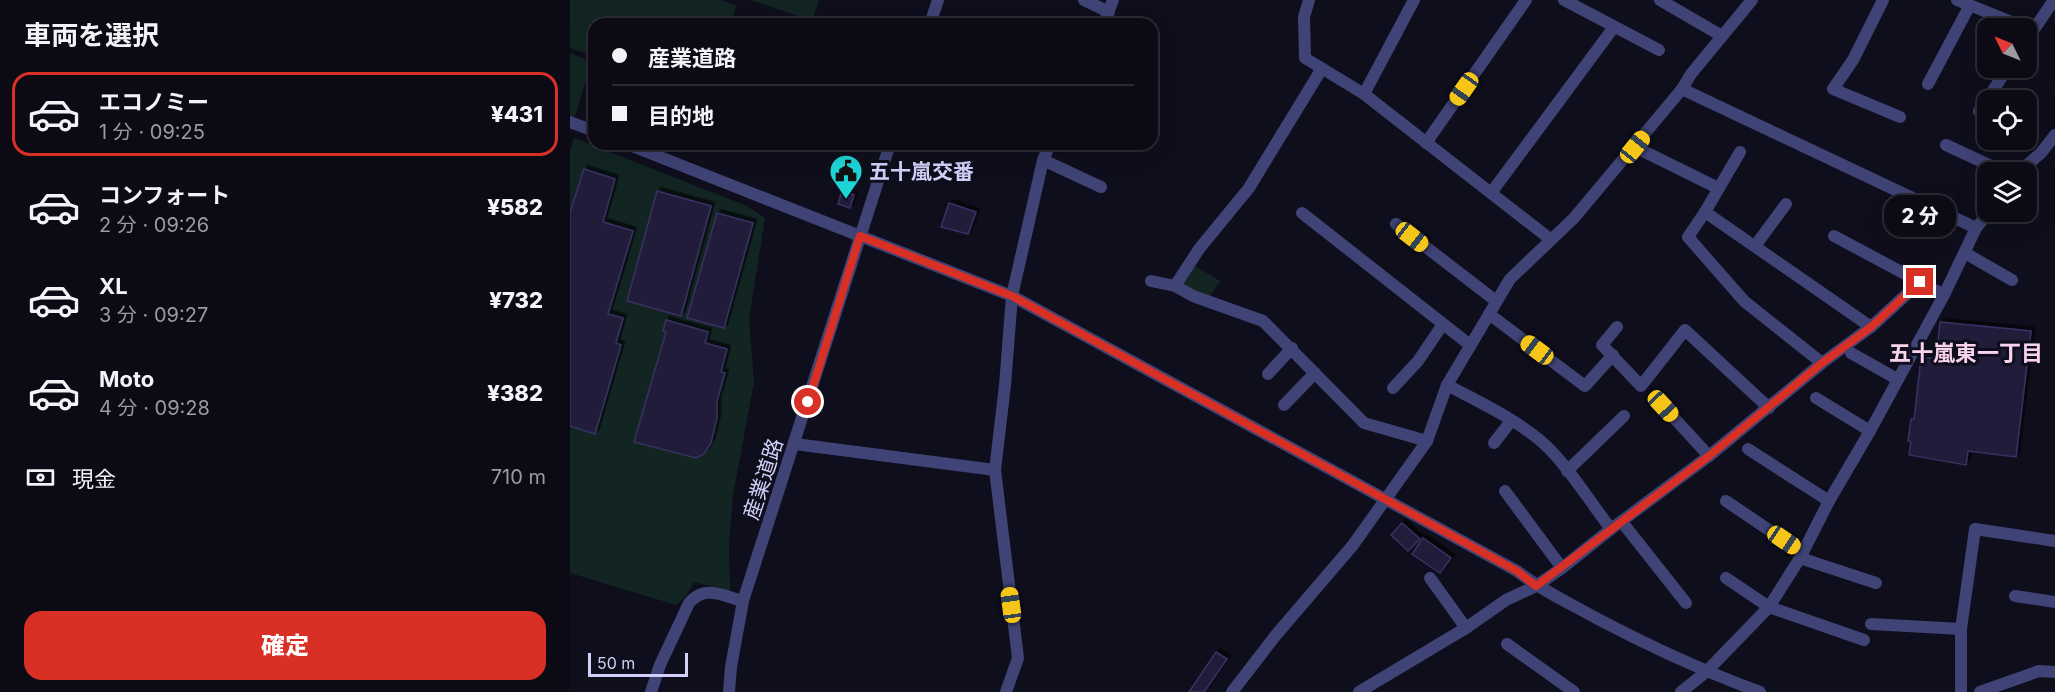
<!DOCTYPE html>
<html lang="ja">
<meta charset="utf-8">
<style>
body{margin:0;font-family:Inter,"Noto Sans JP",sans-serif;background:#14131e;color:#f1f3f6;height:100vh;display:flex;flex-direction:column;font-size:22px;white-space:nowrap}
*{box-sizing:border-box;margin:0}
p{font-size:20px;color:#9a9aa0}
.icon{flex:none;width:33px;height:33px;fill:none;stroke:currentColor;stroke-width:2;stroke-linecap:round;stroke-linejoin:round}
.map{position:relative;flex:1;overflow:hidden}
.side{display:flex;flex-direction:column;background:#0b0a15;width:570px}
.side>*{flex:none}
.guide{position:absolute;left:18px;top:18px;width:570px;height:132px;border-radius:18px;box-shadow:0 6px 24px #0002,0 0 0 2px #2b2b34;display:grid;align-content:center;height:132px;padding:0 24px;background:#0b0a15}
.needle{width:39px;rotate:313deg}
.controls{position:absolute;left:1407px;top:18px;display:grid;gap:12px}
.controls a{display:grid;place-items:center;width:60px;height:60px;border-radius:12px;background:#0b0a15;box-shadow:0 6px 24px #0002,0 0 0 2px #2b2b34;font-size:30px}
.scale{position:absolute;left:18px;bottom:15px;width:100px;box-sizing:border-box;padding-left:6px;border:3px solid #d1d0f8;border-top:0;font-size:16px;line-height:21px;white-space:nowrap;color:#d1d0f8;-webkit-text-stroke:4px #0f0e1c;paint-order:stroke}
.end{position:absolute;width:27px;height:27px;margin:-14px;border:8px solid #d93025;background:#fff;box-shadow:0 0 0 3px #fff}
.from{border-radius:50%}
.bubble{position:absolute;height:42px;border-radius:18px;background:#0b0a15;box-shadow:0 6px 24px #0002,0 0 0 2px #2b2b34;font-size:20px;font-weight:800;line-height:42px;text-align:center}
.car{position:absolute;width:18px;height:36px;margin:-18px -9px;border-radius:8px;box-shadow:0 0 4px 2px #0007;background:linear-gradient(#f5c518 24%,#345 0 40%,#f5c518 0 76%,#345 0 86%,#f5c518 0)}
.guide b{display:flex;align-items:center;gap:21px;height:57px;font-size:22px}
.guide b+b{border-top:2px solid #2b2b34}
.guide i{width:15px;height:15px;background:#f1f3f6}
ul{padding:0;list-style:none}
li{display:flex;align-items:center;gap:18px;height:84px;margin:0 12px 9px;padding:0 12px;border:3px solid transparent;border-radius:18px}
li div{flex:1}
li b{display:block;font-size:22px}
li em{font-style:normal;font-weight:800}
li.active{border-color:#d93025}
li>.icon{width:54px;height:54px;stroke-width:1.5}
h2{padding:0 24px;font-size:27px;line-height:72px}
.pay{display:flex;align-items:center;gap:15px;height:66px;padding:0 24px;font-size:22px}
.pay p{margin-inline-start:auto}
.action{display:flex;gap:12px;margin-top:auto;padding:12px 24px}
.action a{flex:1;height:69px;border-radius:18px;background:#d93025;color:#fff;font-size:24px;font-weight:800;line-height:69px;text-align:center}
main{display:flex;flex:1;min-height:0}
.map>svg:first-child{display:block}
</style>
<main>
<section class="side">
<h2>車両を選択</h2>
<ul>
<li class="active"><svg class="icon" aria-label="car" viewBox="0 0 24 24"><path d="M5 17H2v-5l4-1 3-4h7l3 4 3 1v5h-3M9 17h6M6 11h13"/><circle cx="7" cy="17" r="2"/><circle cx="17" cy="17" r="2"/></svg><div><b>エコノミー</b><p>1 分 · 09:25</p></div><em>¥431</em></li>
<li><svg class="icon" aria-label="car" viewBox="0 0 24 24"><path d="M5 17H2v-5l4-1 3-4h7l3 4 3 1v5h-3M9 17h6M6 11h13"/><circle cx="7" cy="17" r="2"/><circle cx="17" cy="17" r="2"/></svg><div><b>コンフォート</b><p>2 分 · 09:26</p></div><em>¥582</em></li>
<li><svg class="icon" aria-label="car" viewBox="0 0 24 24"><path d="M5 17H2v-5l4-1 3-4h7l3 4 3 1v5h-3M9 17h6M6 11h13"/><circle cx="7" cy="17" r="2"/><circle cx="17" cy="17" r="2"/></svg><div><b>XL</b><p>3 分 · 09:27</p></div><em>¥732</em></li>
<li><svg class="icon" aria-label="car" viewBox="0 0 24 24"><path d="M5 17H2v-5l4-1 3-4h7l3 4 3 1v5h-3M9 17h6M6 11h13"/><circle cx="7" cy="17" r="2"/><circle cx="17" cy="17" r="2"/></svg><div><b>Moto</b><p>4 分 · 09:28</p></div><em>¥382</em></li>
</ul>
<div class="pay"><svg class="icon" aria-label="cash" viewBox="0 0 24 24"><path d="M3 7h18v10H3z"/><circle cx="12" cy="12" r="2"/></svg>現金<p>710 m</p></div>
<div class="action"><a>確定</a></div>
</section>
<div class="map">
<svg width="1485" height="692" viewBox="0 0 1485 692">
<defs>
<filter id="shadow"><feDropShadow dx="3.5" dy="-3.5" stdDeviation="0" flood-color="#0009"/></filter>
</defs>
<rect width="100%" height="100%" fill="#0f0e1c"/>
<g fill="#122522">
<path d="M0,0H150L166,5L162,24H24V56L0,48Z"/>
<path d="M181,0H249L242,21Z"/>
<path d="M0,53L22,62L0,132Z"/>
<path d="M4,138L177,206L195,218L179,319L184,382L163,495L159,544L160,591L124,582L116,596L106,605L0,573V151Z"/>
<path d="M625,266L650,281L639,298L617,290L613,283Z"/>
</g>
<g fill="#201d3a" stroke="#373263" stroke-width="1.5" filter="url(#shadow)">
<path d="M14,169L45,179L33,222L63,231L38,314L53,318L46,343L51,345L25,434L0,426V212Z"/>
<path d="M272,190L284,195L280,208L268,204Z"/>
<path d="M87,191L141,206L111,316L57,301Z"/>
<path d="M379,203L406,212L398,234L371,227Z"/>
<path d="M147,213L183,223L154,328L117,318Z"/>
<path d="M96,320L138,332L135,343L157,349L151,372L155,373L147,401V418L141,443L134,454L126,458L64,442L96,332L93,331Z"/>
<path d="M1370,322L1461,331L1446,457L1398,451L1396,465L1339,455L1341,442L1338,441L1341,419H1344L1351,358H1366Z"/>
<path d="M832,523L850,539L838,551L821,535Z"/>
<path d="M853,538L881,558L870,573L842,554Z"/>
<path d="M646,652L657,659L634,692H619Z"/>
</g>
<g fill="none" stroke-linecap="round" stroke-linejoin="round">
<g stroke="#3f4375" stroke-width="12">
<path d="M514,0L539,12"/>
<path d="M739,0L734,17L735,58L794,94L980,239"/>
<path d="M994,0L1089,50"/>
<path d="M1090,0L1152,36"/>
<path d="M1313,0L1283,60L1263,89L1330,117"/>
<path d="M1387,0L1439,21L1451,28"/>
<path d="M534,24L543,0"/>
<path d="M1456,33L1460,35L1484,0"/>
<path d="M1358,84L1400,5"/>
<path d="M1112,89L1406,228"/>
<path d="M794,94L844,0"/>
<path d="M1409,111L1438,68"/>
<path d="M856,143L956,0"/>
<path d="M1376,145L1434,172"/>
<path d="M1065,147L1148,188"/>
<path d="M1170,152L1135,212L1118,237L1174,301L1252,363"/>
<path d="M473,160L531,187"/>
<path d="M1449,172L1471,153L1485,135"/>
<path d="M921,193L1044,27"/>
<path d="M1135,212L1301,327"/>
<path d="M732,213L900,345"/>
<path d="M826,224L926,301"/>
<path d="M1264,236L1350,282"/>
<path d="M1185,246L1216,204"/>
<path d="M1395,253L1442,280"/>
<path d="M581,281L605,286L623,296L693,321L794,423L857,441"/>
<path d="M605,286L629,249L679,188L751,70"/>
<path d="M919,314L1015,386L1043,355"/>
<path d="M1047,327L1032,345L1071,386L1115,330L1199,408"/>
<path d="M1281,353L1327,379"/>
<path d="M698,374L722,348"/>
<path d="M877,385C909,402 944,418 972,442C997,464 1020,502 1041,529"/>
<path d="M823,388L848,361L873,324"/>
<path d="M1246,398L1300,431"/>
<path d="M714,405L745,373"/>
<path d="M1093,406L1139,456"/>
<path d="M924,443L941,421"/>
<path d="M225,444L425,470"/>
<path d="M1178,449L1259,501"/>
<path d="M997,471L1054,416"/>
<path d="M935,491L992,568"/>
<path d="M1156,501L1233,553"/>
<path d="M1052,522L1116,603"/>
<path d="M1230,558L1306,583"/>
<path d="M860,578L896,628"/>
<path d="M1156,578L1199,607L1294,640"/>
<path d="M1445,596L1485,602"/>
<path d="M1301,624L1391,629"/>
<path d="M937,644L1004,692"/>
<path d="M81,692L90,665L119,603C135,584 153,596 173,601"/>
<path d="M436,692L448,658L425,470L435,385L442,296L473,160L480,144"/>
<path d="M662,692L706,635L783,545L857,441L877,385L940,279L1004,218L1112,89L1121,74L1182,0"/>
<path d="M789,692L896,628L936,600L966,586L992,568L1041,529L1139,456L1252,363L1301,327L1350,282L1374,295"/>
<path d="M1111,692L1136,672L1199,607L1230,558L1259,501L1300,431L1374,295L1406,228L1419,212"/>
<path d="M1391,692V629L1405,529L1485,541"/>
<path d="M1410,692L1469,671L1485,672"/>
</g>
<g stroke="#3f4375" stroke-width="12">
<path d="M360,24L368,0"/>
<path d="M0,122L24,131"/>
<path d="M57,144L442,296L947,571C971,590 999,603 1026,618C1079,646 1133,671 1190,692"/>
<path d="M159,692L161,667L173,601L320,144"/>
</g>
</g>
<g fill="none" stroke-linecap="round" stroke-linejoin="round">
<path stroke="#d93025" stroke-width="8" d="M238,402L290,236L442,296L947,571L966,586L1139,456L1252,363L1301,327L1350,282"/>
</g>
<defs>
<g id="civic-pin" transform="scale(1.725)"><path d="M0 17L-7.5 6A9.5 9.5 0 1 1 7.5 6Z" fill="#1ed5d6" stroke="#0f0e1c"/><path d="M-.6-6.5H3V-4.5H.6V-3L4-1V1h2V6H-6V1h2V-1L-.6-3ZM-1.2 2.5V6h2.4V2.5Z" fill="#111"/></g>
</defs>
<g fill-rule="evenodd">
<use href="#civic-pin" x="276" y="171"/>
</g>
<g text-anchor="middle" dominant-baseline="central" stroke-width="6" stroke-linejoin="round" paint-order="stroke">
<g font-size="21" font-weight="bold" fill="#d1d0f8" stroke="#0f0e1c" text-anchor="start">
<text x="299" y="171">五十嵐交番</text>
</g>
<g font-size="21" fill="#d1d0f8" stroke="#0f0e1c">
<text transform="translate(193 479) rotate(-72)">産業道路</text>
</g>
<g font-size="22" font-weight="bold" fill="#f9d2ee" stroke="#0f0e1c">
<text x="1396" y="353">五十嵐東一丁目</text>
</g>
</g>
</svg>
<div class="controls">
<a><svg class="needle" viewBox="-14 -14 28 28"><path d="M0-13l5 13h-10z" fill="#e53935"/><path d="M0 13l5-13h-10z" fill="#9a9aa0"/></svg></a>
<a><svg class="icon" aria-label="locate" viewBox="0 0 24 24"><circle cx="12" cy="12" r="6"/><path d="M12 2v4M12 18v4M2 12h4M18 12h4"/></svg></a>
<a><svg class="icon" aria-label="layers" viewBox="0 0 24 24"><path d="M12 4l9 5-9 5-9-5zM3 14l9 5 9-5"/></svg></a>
</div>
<div class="scale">50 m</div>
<i class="end from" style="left:238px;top:402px"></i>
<i class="end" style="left:1350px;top:282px"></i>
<div class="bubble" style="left:1314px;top:195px;width:72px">2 分</div>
<i class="car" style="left:894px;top:89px;rotate:215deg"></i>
<i class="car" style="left:1065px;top:147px;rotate:39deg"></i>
<i class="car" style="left:842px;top:237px;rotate:128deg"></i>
<i class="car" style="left:967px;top:350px;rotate:307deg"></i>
<i class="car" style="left:1093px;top:406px;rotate:137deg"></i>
<i class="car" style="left:1214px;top:540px;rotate:124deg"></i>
<i class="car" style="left:441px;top:605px;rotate:352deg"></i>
<div class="guide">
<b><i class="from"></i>産業道路</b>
<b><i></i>目的地</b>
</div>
</div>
</main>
